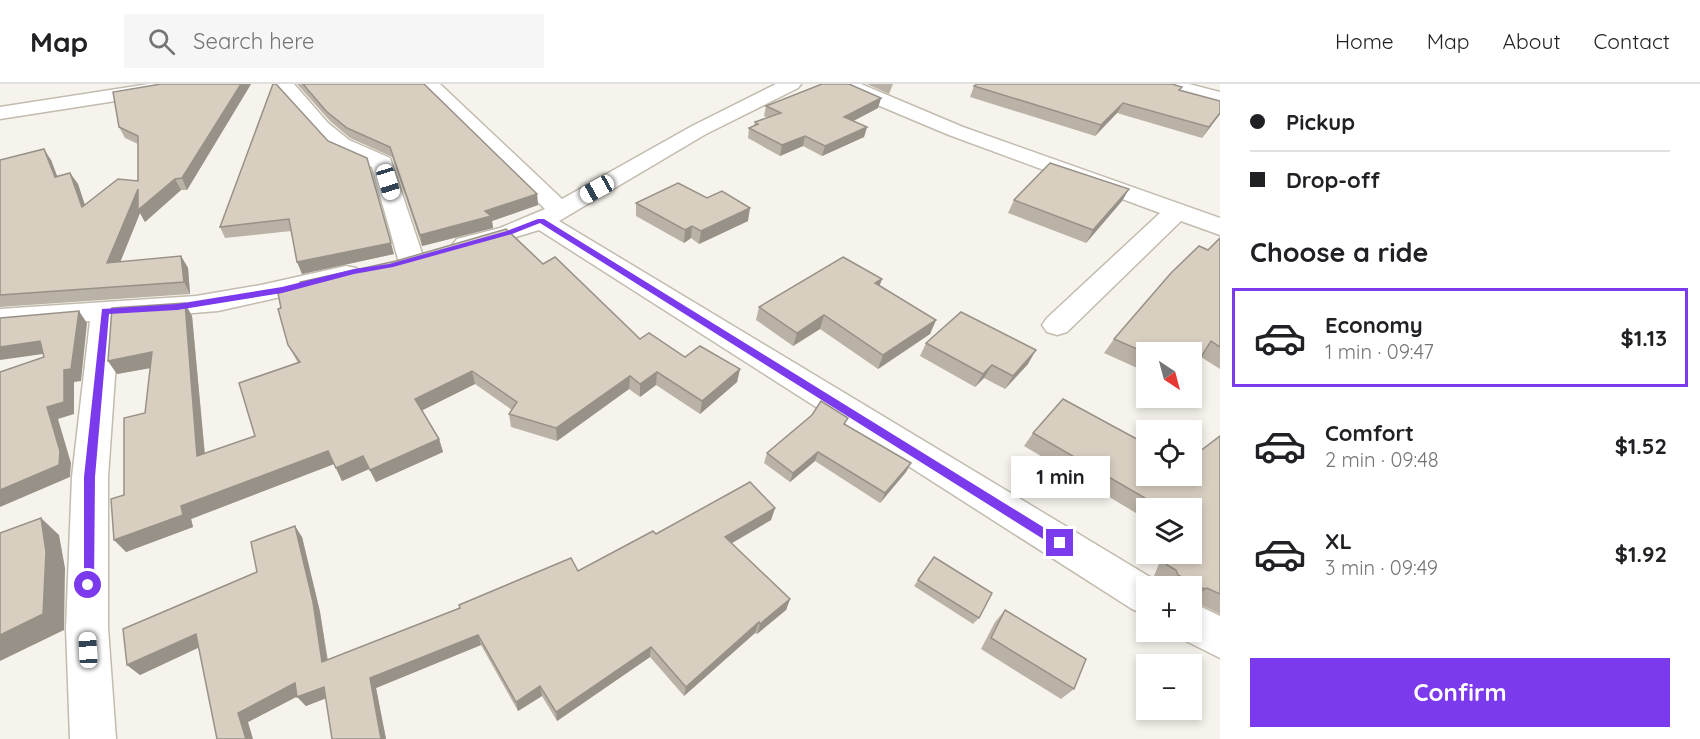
<!DOCTYPE html>
<meta charset="utf-8">
<style>
body{margin:0;font-family:Quicksand,sans-serif;background:#f6f6f6;color:#202124;height:100vh;display:flex;flex-direction:column;font-size:22px;white-space:nowrap}
*{box-sizing:border-box;margin:0}
p{font-size:20px;color:#757577}
.icon{flex:none;width:33px;height:33px;fill:none;stroke:currentColor;stroke-width:2;stroke-linecap:round;stroke-linejoin:round}
.map{position:relative;flex:1;overflow:hidden}
.panel{display:flex;flex-direction:column;background:#fff;width:480px}
.panel>*{flex:none}
.banner{display:grid;align-content:center;height:132px;padding:0 30px;background:#fff}
.needle{width:39px;rotate:144deg}
.fabs{position:absolute;left:1136px;top:258px;display:grid;gap:12px}
.fabs a{display:grid;place-items:center;width:66px;height:66px;border-radius:0px;background:#fff;box-shadow:0 3px 9px #0003;font-size:30px}
.end{position:absolute;width:27px;height:27px;margin:-14px;border:8px solid #7c3aed;background:#fff;box-shadow:0 0 0 3px #fff}
.from{border-radius:50%}
.bubble{position:absolute;height:42px;border-radius:0px;background:#fff;box-shadow:0 3px 9px #0003;font-size:20px;font-weight:800;line-height:42px;text-align:center}
.car{position:absolute;width:18px;height:36px;margin:-18px -9px;border-radius:8px;box-shadow:0 0 4px 2px #0007;background:linear-gradient(#fff 24%,#345 0 40%,#fff 0 76%,#345 0 86%,#fff 0)}
.banner b{display:flex;align-items:center;gap:21px;height:57px;font-size:22px}
.banner b+b{border-top:2px solid #e0e0e0}
.banner i{width:15px;height:15px;background:#202124}
ul{padding:0;list-style:none}
li{display:flex;align-items:center;gap:18px;height:99px;margin:0 12px 9px;padding:0 18px;border:3px solid transparent;border-radius:0px}
li div{flex:1}
li b{display:block;font-size:22px}
li em{font-style:normal;font-weight:800}
li.on{border-color:#7c3aed}
li>.icon{width:54px;height:54px;stroke-width:1.5}
h2{padding:0 30px;font-size:27px;line-height:72px}
.action{display:flex;gap:12px;margin-top:auto;padding:12px 30px}
.action a{flex:1;height:69px;border-radius:0px;background:#7c3aed;color:#fff;font-size:24px;font-weight:800;line-height:69px;text-align:center}
header{display:flex;align-items:center;gap:36px;box-sizing:border-box;height:84px;padding:0 30px;background:#fff;border-bottom:2px solid #e0e0e0}
header strong{font-size:28px}
nav{display:flex;gap:33px;margin-inline-start:auto;font-size:21px}
.search{width:420px;height:54px;background:#f6f6f6;display:flex;align-items:center;gap:15px;box-sizing:border-box;padding:0 21px;border-radius:0px;color:#757577;font-size:22px}
main{display:flex;flex:1;min-height:0}
.map>svg:first-child{display:block}
</style>
<header>
<strong>Map</strong>
<div class="search"><svg class="icon" aria-label="search" viewBox="0 0 24 24"><circle cx="10" cy="10" r="6"/><path d="M15 15l6 6"/></svg>Search here</div>
<nav><a>Home</a><a>Map</a><a>About</a><a>Contact</a></nav>
</header>
<main>
<div class="map">
<svg width="1220" height="655" viewBox="0 0 1220 655">
<rect width="100%" height="100%" fill="#f6f3ec"/>
<g fill="none" stroke-linecap="round" stroke-linejoin="round">
<g stroke="#c2bbae" stroke-width="3">
<g id="street">
<path d="M149,0H196L193,4L186,6L0,35V23Z"/>
<path d="M274,0H294L328,39L349,56L390,74L424,175L420,181L411,183L402,181L398,175L372,83L333,66L314,47Z"/>
<path d="M419,0H440L562,115L692,42L776,0H801L798,4L706,50L559,137L1160,499L1162,502H1146V531L1132,525L539,146L466,168L457,165L453,160L457,155L500,144L545,125Z"/>
<path d="M834,0H861L963,43L1220,134V151L1181,137L1067,248L1057,251L1047,248L1042,241L1047,234L1160,129L949,51L837,4Z"/>
<path d="M1157,0H1189L1220,8V20L1160,4Z"/>
<path d="M346,182L356,184L360,190L356,196L218,227L119,235L108,393V544L116,655H70L66,544L72,393L90,237L0,245V225L196,212L261,201Z"/>
<path d="M1191,518L1220,532V574L1176,552L1174,548H1191Z"/>
</g>
</g>
<use href="#street" fill="#fff" fill-rule="evenodd"/>
</g>
<g fill="#bab2a6">
<path d="M161,0H251L187,106H181L145,138L140,129L120,178L181,172L188,184L190,210L0,223V76H51L57,92L70,89L78,100L85,121L138,97V60L125,54L119,43Z"/>
<path d="M273,0L394,170L302,190L291,147L225,154L220,143Z"/>
<path d="M297,0H424L537,110L538,121L492,137L493,144L422,162L392,73L350,54L330,37Z"/>
<path d="M867,0H893L889,10Z"/>
<path d="M974,2L1180,6L1220,30L1202,54L1117,29L1095,52L970,13Z"/>
<path d="M881,14L878,24L853,37L867,43L864,53L822,72L803,62L780,72L748,54L749,44L754,42L755,38L768,34L764,32L766,22Z"/>
<path d="M1129,105L1122,117L1086,159L1008,129L1014,116Z"/>
<path d="M636,119L748,137L699,160L691,154L684,159L636,132Z"/>
<path d="M1220,154V285L1201,273L1191,290V268H1146V288L1104,269L1114,255Z"/>
<path d="M543,180L640,255L685,273L740,285L737,298L700,330L656,301L640,313L629,305L557,357L511,343L509,330L512,326L475,300L422,326L439,355L443,368L376,398L369,385L342,397L334,380L191,435L193,443L126,468L124,411L145,329L151,284L117,290L108,277L192,232L205,370L255,352L298,279L288,261Z"/>
<path d="M882,195L879,202L936,236L930,250L878,285L820,245L793,262L756,236L759,223Z"/>
<path d="M926,259L1028,280L1005,305L984,294L975,303L920,272Z"/>
<path d="M845,340L911,379L906,388L880,419L815,377L790,398L764,379L767,369Z"/>
<path d="M1033,349L1191,392L1220,352V530L1191,516V502H1164L1162,498L1154,492L1163,470H1191V424H1146V435L1024,362Z"/>
<path d="M775,424L771,436L731,459L790,515L786,526L757,550L755,549L684,612L650,573L557,637L542,612L518,627L481,561L376,604L386,655H332L326,614L306,622L297,612L248,638L198,564L140,591L127,581L257,488L302,453L320,528L328,576L578,487L656,450Z"/>
<path d="M934,473L979,534L973,540L914,502Z"/>
<path d="M1005,526L1074,605L1061,615L981,565L995,538Z"/>
</g>
<g fill="#979187">
<path d="M241,0H251L187,106L182,94Z"/>
<path d="M881,14L878,24L842,43L844,33Z"/>
<path d="M1123,19L1117,29L1095,52L1101,41Z"/>
<path d="M1220,29V30L1202,54L1209,43Z"/>
<path d="M867,43L864,53L822,72L825,62Z"/>
<path d="M805,52L803,62L780,72L782,61Z"/>
<path d="M44,65L51,76L62,105L55,93Z"/>
<path d="M70,89L78,100L89,134L82,123Z"/>
<path d="M175,95L181,106L145,138L140,129L115,191L107,179L138,105Z"/>
<path d="M1129,105L1122,117L1086,159L1093,146Z"/>
<path d="M537,110L538,121L492,137L493,144L422,162L420,151L485,127Z"/>
<path d="M750,124L748,137L699,160L701,147Z"/>
<path d="M692,142L691,154L684,159L685,146Z"/>
<path d="M391,159L394,170L302,190L297,178Z"/>
<path d="M181,172L188,184L190,210L184,198Z"/>
<path d="M882,195L877,209L875,199Z"/>
<path d="M185,219L192,232L206,385L197,372Z"/>
<path d="M79,227L87,239L81,297L74,298V330L58,335L71,379L70,393L0,423V406L47,323L64,286Z"/>
<path d="M824,231L820,245L793,262L797,249Z"/>
<path d="M936,236L930,250L878,285L883,271Z"/>
<path d="M40,257L50,269L0,276V263Z"/>
<path d="M1036,266L1028,280L1005,305L1013,292Z"/>
<path d="M152,268L161,282L117,290L108,277Z"/>
<path d="M992,281L984,294L975,303L983,290Z"/>
<path d="M740,285L737,298L700,330L702,317Z"/>
<path d="M472,287L475,300L419,328L415,315Z"/>
<path d="M657,288L656,301L640,313V300Z"/>
<path d="M630,292L629,305L557,357L556,344Z"/>
<path d="M439,355L443,368L376,398L370,386Z"/>
<path d="M328,367L334,380L191,435L193,443L126,468L114,456L181,422Z"/>
<path d="M818,368L815,377L790,398L793,389Z"/>
<path d="M363,372L369,385L342,397L336,384Z"/>
<path d="M911,379L906,388L880,419L885,409Z"/>
<path d="M775,424L771,436L722,465L725,453Z"/>
<path d="M41,434L59,451L65,484L64,546L0,577V551Z"/>
<path d="M295,442L302,453L320,528L329,588L322,578Z"/>
<path d="M1207,504L1192,516H1191L1204,505Z"/>
<path d="M790,515L786,526L757,550L760,540Z"/>
<path d="M759,538L755,549L684,612L686,603Z"/>
<path d="M196,550L206,560L140,591L127,581Z"/>
<path d="M478,551L481,561L376,604L386,655H381L370,594Z"/>
<path d="M651,563L650,573L557,637L556,628Z"/>
<path d="M295,599L304,609L248,638L253,655H246L238,629Z"/>
<path d="M540,602L542,612L518,627L516,618Z"/>
<path d="M324,603L332,612L306,622L297,613Z"/>
</g>
<g fill="#d8cfc1" stroke="#979187" stroke-width="1.5">
<path d="M161,0H241L182,94L175,95L138,126V105L107,179L181,172L184,198L0,211V76L44,65L55,93L70,89L82,123L118,95L138,97V52L119,43L113,8Z"/>
<path d="M273,0H276L328,57L367,74L391,159L297,178L289,135L220,143Z"/>
<path d="M303,0H424L537,110L485,127L491,132L420,151L390,63L347,44L326,27Z"/>
<path d="M822,0H849L881,14L844,33L867,43L825,62L805,52L782,61L749,44L758,40L755,38L781,29L766,22Z"/>
<path d="M977,0H1172L1182,3L1179,6L1220,17V29L1209,43L1123,19L1101,41L974,2Z"/>
<path d="M1050,79L1129,105L1093,146L1014,116Z"/>
<path d="M678,99L707,114L722,107L750,124L701,147L692,142L685,146L636,119Z"/>
<path d="M506,145L543,180L555,173L640,255L649,249L685,273L700,262L740,285L702,317L657,288L640,300L630,292L556,344L509,330L517,318L472,287L415,315L439,355L370,386L363,372L336,384L328,367L181,422L183,431L114,456L111,415L124,411V334L145,329L152,268L108,277L112,224L185,219L197,372L255,352L239,299L300,278L288,261L278,225L281,224L278,209L301,203L300,198L396,177Z"/>
<path d="M1220,154V263L1211,257L1191,289V268L1146,269L1114,255L1171,189L1199,162L1208,166Z"/>
<path d="M843,173L882,195L875,199L936,236L883,271L824,231L797,249L759,223Z"/>
<path d="M79,227L71,285L64,286V318L47,323L60,367L59,381L0,406V288L44,273L40,257L0,263V234Z"/>
<path d="M961,228L1036,266L1013,292L992,281L983,290L926,259Z"/>
<path d="M1063,315L1146,360V392H1191V374L1220,352V510L1207,504L1204,505L1178,491L1176,486L1167,481L1172,470H1191V424H1162L1033,349Z"/>
<path d="M821,317L848,334L844,340L911,379L885,409L818,368L793,389L767,369L812,331Z"/>
<path d="M750,398L775,424L725,453L790,515L760,540L759,538L686,603L651,563L556,628L540,602L516,618L478,551L370,594L381,655H332L324,603L297,613L295,599L238,629L246,655H217L196,550L127,581L123,545L257,488L251,458L295,442L313,518L322,578L460,524L459,521L571,474L578,487L653,447L656,450Z"/>
<path d="M41,434L46,468L43,530L0,551V449Z"/>
<path d="M934,473L992,509L979,534L918,496Z"/>
<path d="M1005,526L1086,575L1074,605L991,554Z"/>
</g>
<path fill="#7c3aed" d="M538,135H544L1064,456V463H1056L540,139L512,150L393,183L354,190L282,209L177,226L109,230L95,393L94,501L88,506L84,505V393L102,225L177,220L282,203L354,185L389,180L507,147Z"/>
</svg>
<div class="fabs">
<a><svg class="needle" viewBox="-14 -14 28 28"><path d="M0-13l5 13h-10z" fill="#e53935"/><path d="M0 13l5-13h-10z" fill="#757577"/></svg></a>
<a><svg class="icon" aria-label="locate" viewBox="0 0 24 24"><circle cx="12" cy="12" r="6"/><path d="M12 2v4M12 18v4M2 12h4M18 12h4"/></svg></a>
<a><svg class="icon" aria-label="layers" viewBox="0 0 24 24"><path d="M12 4l9 5-9 5-9-5zM3 14l9 5 9-5"/></svg></a>
<a>+</a>
<a>−</a>
</div>
<i class="end from" style="left:88px;top:501px"></i>
<i class="end" style="left:1060px;top:459px"></i>
<div class="bubble" style="left:1011px;top:372px;width:99px">1 min</div>
<i class="car" style="left:388px;top:98px;rotate:163deg"></i>
<i class="car" style="left:597px;top:105px;rotate:241deg"></i>
<i class="car" style="left:88px;top:566px;rotate:357deg"></i>
</div>
<section class="panel">
<div class="banner">
<b><i class="from"></i>Pickup</b>
<b><i></i>Drop-off</b>
</div>
<h2>Choose a ride</h2>
<ul>
<li class="on"><svg class="icon" aria-label="car" viewBox="0 0 24 24"><path d="M5 17H2v-5l4-1 3-4h7l3 4 3 1v5h-3M9 17h6M6 11h13"/><circle cx="7" cy="17" r="2"/><circle cx="17" cy="17" r="2"/></svg><div><b>Economy</b><p>1 min · 09:47</p></div><em>$1.13</em></li>
<li><svg class="icon" aria-label="car" viewBox="0 0 24 24"><path d="M5 17H2v-5l4-1 3-4h7l3 4 3 1v5h-3M9 17h6M6 11h13"/><circle cx="7" cy="17" r="2"/><circle cx="17" cy="17" r="2"/></svg><div><b>Comfort</b><p>2 min · 09:48</p></div><em>$1.52</em></li>
<li><svg class="icon" aria-label="car" viewBox="0 0 24 24"><path d="M5 17H2v-5l4-1 3-4h7l3 4 3 1v5h-3M9 17h6M6 11h13"/><circle cx="7" cy="17" r="2"/><circle cx="17" cy="17" r="2"/></svg><div><b>XL</b><p>3 min · 09:49</p></div><em>$1.92</em></li>
</ul>
<div class="action"><a>Confirm</a></div>
</section>
</main>
